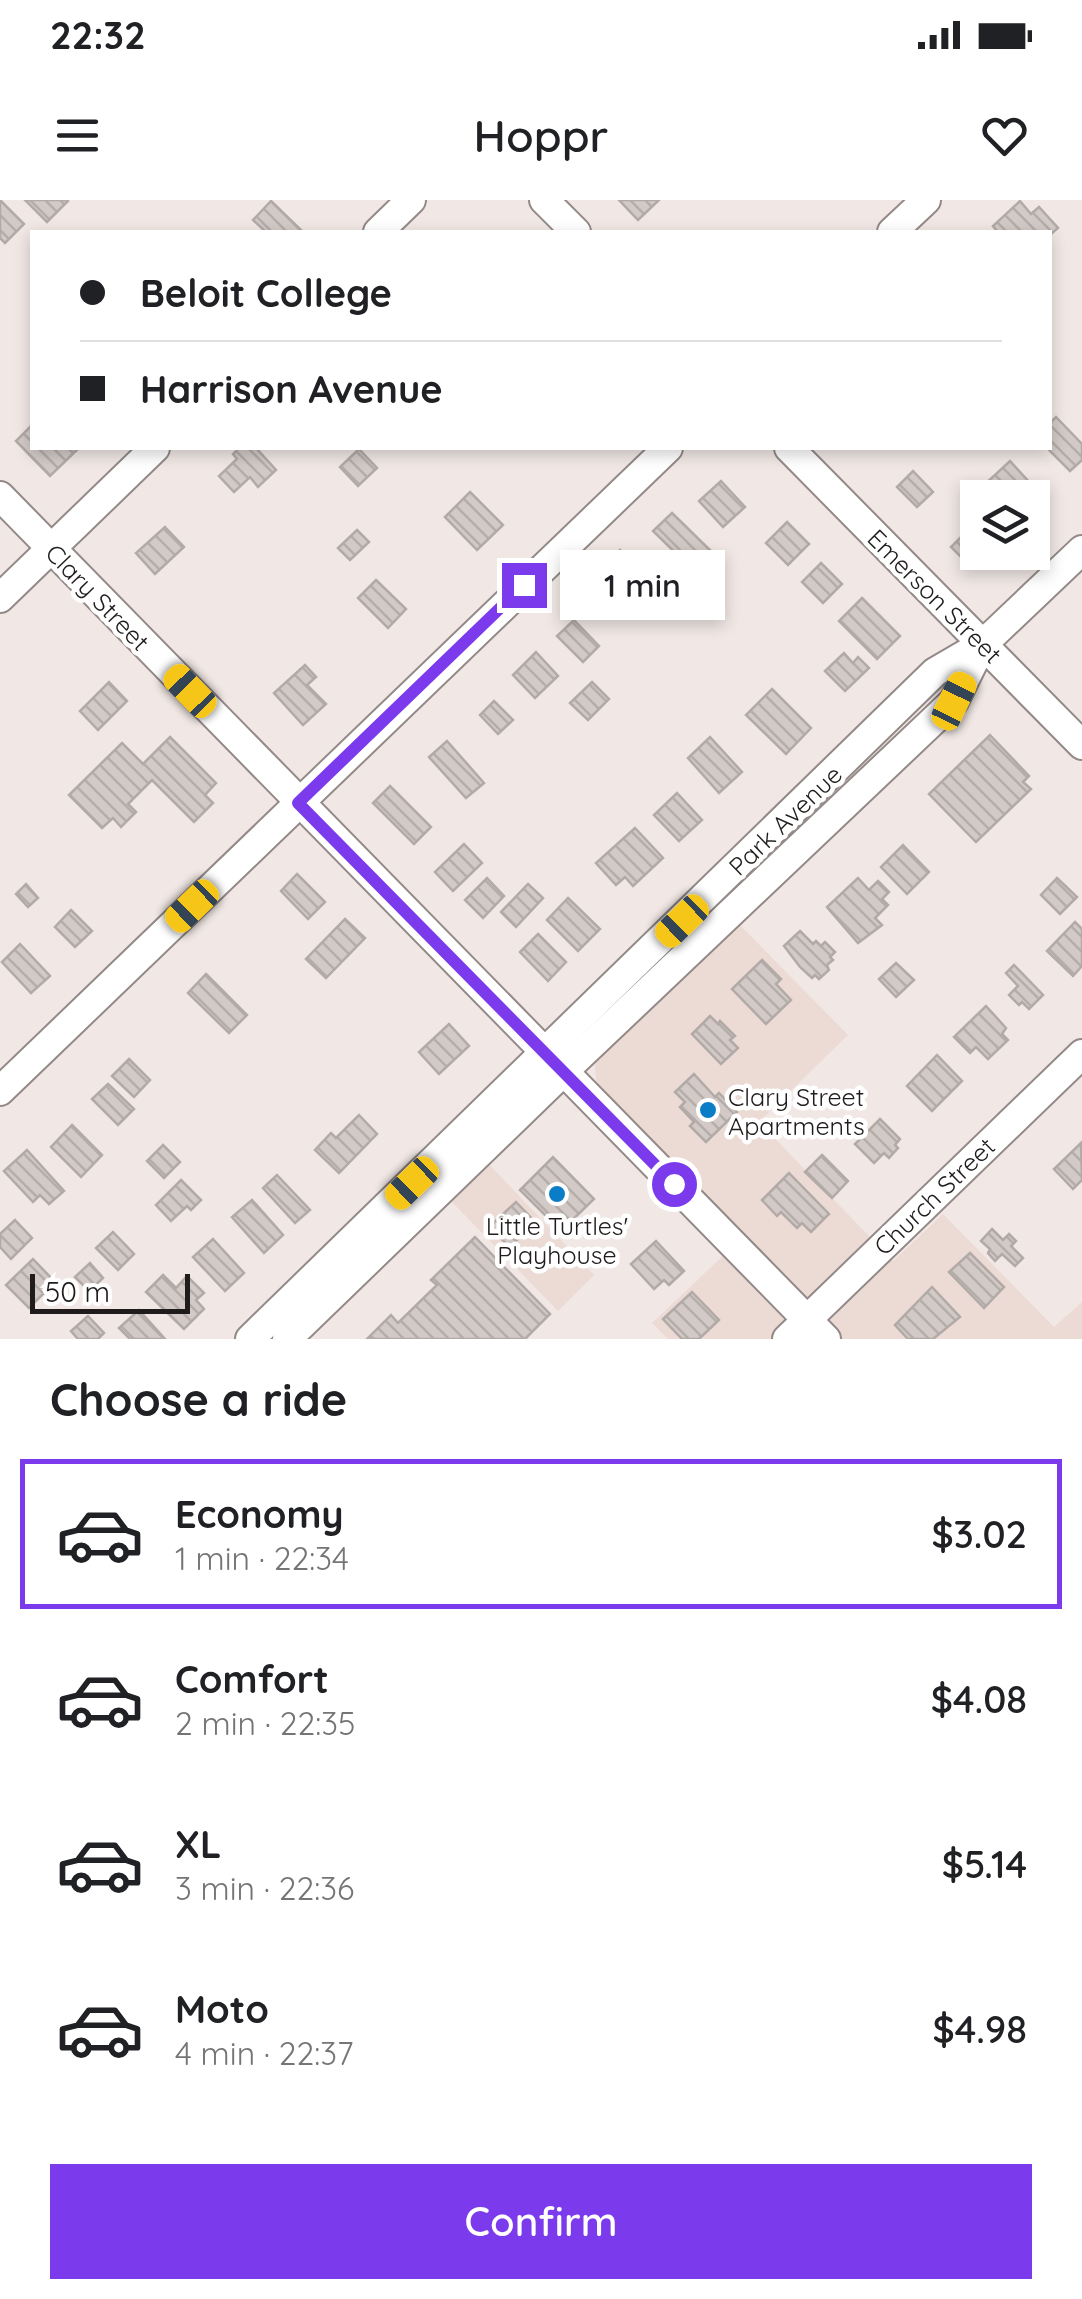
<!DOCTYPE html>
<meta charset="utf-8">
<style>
body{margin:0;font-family:Quicksand,sans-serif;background:#f6f6f6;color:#202124;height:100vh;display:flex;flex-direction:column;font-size:38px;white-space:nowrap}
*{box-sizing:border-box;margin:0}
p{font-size:32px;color:#757577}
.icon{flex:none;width:55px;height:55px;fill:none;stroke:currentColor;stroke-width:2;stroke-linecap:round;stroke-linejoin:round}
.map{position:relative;height:1139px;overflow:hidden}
.details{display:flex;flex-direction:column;background:#fff;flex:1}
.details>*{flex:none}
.hud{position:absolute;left:30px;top:30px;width:1022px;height:220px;border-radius:0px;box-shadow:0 5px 15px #0003;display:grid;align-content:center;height:220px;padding:0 50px;background:#fff}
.tools{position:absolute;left:960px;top:280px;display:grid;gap:20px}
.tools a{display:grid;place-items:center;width:90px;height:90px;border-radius:0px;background:#fff;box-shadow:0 5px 15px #0003;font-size:50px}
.scale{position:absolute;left:30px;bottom:25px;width:160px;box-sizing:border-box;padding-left:10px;border:5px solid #1f1c1b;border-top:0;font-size:28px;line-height:35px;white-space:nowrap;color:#1f1c1b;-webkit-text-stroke:8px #fff;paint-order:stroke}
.end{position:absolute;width:45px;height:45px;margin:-22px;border:12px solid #7c3aed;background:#fff;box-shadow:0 0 0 5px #fff}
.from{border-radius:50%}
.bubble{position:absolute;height:70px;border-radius:0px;background:#fff;box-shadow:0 5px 15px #0003;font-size:32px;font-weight:600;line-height:70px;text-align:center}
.car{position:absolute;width:30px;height:60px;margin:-30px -15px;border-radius:12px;box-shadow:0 0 8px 2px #0007;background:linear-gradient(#f5c518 24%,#345 0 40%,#f5c518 0 76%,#345 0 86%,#f5c518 0)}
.hud b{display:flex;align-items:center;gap:35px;height:95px;font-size:38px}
.hud b+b{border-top:2px solid #e0e0e0}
.hud i{width:25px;height:25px;background:#202124}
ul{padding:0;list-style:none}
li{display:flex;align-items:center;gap:30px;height:150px;margin:0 20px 15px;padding:0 30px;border:5px solid transparent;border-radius:0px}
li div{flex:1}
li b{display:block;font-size:38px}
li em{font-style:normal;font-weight:600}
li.current{border-color:#7c3aed}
li>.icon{width:90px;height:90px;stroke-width:1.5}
h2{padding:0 50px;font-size:45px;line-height:120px}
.button{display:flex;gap:20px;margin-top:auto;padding:20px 50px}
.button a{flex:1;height:115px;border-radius:0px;background:#7c3aed;color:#fff;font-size:40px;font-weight:600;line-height:115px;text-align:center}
.status{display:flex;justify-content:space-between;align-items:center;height:70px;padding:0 50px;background:#fff;direction:ltr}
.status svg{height:28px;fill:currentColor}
header{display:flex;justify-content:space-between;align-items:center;height:130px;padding:0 50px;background:#fff;font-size:45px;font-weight:600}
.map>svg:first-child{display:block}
</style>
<div class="status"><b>22:32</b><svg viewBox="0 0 49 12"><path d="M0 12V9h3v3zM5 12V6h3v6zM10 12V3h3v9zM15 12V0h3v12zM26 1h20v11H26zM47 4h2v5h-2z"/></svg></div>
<header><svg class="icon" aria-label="menu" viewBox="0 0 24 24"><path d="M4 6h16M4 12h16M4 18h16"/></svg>Hoppr<svg class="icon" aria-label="heart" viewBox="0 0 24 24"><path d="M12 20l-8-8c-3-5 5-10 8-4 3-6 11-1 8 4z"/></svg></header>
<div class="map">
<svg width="1082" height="1139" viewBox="0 0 1082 1139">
<defs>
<pattern id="building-back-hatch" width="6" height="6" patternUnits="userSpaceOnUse" patternTransform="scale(2.5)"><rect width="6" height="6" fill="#d3cac7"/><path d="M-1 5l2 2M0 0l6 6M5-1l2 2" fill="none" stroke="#b5adaa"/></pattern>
</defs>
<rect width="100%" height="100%" fill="#f1e8e5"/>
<g fill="#ecdad5">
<path d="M738,723L848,835L759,922L893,1061L943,1014L1054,1127L1082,1102V1139H668L652,1123L744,1036L608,897L596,880L595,865L599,856Z"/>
<path d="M488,963L594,1075L558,1111L450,1000Z"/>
</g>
<g fill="url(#building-back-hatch)" stroke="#b2aaa7" stroke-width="2.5">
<path d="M0,0L24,24L5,43L0,38Z"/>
<path d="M25,0H67L68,1L47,22Z"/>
<path d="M619,0H659L638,20Z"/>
<path d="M271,1L301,30L299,32H266L253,20Z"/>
<path d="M1020,1L1031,14L1039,7L1058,28L1050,35L998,32L993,26Z"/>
<path d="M1056,217L1082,244V260L1070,271L1047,248H1050V218L1052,221Z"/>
<path d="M32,225V248L78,249L50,276L16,241Z"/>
<path d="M239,248H256L276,270L258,287L250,277L234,292L219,276L237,259L233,254Z"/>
<path d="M359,249L377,268L358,286L340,267Z"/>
<path d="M1010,261L1040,294L1032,301V298H994L983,286Z"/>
<path d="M913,271L933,292L917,307L897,287Z"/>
<path d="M721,281L745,307L723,327L699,301Z"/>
<path d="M470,292L503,325L477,350L445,317Z"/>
<path d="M672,313L712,352L694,371L653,331Z"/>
<path d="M787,322L809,344L788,365L766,343Z"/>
<path d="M165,327L184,347L155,374L136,353Z"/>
<path d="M969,329L978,338V352H990L977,365L968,355L964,360L951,347Z"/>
<path d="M357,330L369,342L350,360L338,348Z"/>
<path d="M620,350L659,392L637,412L608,380L613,376L603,365Z"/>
<path d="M821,363L842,384L823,403L802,382Z"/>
<path d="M376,380L406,409L388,428L358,398Z"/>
<path d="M862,398L900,436L877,459L839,421Z"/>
<path d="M574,420L599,446L583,462L557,436Z"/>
<path d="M536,452L558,476L535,498L513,475Z"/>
<path d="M844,453L853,463L858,457L869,468L845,491L825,471Z"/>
<path d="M305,465L316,477L307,485L326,504L303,525L274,493Z"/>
<path d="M109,482L127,501L98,530L80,511Z"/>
<path d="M592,482L609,499L588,520L570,503Z"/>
<path d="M772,489L811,528L786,554L746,515Z"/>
<path d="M494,501L513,520L498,534L480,515Z"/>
<path d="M990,535L1029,576L1023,582L1031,589L976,642L929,594Z"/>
<path d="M170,537L216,583L205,595L213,603L194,622L152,580L128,604L136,612L121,627L113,618L102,628L69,595L122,543L143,564Z"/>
<path d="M710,537L742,572L719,593L688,558Z"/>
<path d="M447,541L484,583L466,598L429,557Z"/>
<path d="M390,586L431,627L414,644L373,603Z"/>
<path d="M677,593L702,620L679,641L654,615Z"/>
<path d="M635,628L663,658L633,686L625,677L616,685L596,663Z"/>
<path d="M464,644L482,663L453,691L435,672Z"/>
<path d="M903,645L929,672L907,694L881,667Z"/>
<path d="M297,674L325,702L308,719L281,691Z"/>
<path d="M487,678L504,696L483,718L465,700Z"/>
<path d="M858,678L869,690L878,681L889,692L882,699L888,705L875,718L882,725L858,743L827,707Z"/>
<path d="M1057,678L1077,697L1060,714L1041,695Z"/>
<path d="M26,684L38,698L28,707L16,694Z"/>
<path d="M528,684L543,698L516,727L501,712Z"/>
<path d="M568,698L600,729L578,751L547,720Z"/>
<path d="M71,710L92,731L75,747L55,727Z"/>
<path d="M345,719L365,738L326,778L306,759Z"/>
<path d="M1075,722L1082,729V766L1073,776L1047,751Z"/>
<path d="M800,731L813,744L816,741L821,746L825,742L835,752L830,757L833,760L827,765L829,770L819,779L815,775L812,778L800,767L784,746Z"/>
<path d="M538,734L566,762L548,781L520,752Z"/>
<path d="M20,744L50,776L31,793L2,762Z"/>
<path d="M762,760L781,779L776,784L791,800L766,824L732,789Z"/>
<path d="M896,763L914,780L896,797L879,779Z"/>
<path d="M1014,765L1043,795L1029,809L1022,802L1019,805L1009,795L1018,786L1006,773Z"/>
<path d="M206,774L247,815L229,833L188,793Z"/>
<path d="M986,806L1006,828L1002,834L1008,840L988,859L976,847L970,853L954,837Z"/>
<path d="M710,816L718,824L720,821L735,836L730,840L738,848L721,864L692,834Z"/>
<path d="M449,824L469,846L439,874L419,852Z"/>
<path d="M937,855L962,881L932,911L907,886Z"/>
<path d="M129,859L150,880L134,897L112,876Z"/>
<path d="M694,874L715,897L719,893L737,912L706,942L690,926L694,922L680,907L685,902L675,892Z"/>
<path d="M108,884L134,909L118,925L92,899Z"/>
<path d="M359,915L377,934L339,973L315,950L331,933L336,938Z"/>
<path d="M880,919L900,939L895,945L898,948L889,958L884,953L874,963L855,944Z"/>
<path d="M72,925L102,955L81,977L51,947Z"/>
<path d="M1081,943L1082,980L1073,989L1054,969Z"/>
<path d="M163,945L180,962L164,978L147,961Z"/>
<path d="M27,950L64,991L49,1004L40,995L33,1002L4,971Z"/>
<path d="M822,955L848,981L832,998L805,972Z"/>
<path d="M553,957L594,999L561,1031L520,990Z"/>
<path d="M789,973L829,1014L811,1032L802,1023L797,1028L781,1012L777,1016L762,1000Z"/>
<path d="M277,975L310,1010L295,1023L263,988Z"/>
<path d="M181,980L201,1000L191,1010L187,1006L171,1021L156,1005Z"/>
<path d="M252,1000L283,1035L264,1053L232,1017Z"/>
<path d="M516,1002L536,1023L509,1047L490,1026Z"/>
<path d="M15,1020L32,1038L11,1059L0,1047V1034Z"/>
<path d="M992,1029L1003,1040L1009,1034L1016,1041L1011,1046L1023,1058L1015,1066L1002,1054L995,1061L988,1053L990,1049L981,1041Z"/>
<path d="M113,1032L134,1054L118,1070L96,1048Z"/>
<path d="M475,1037L550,1114L525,1139H367L391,1115L398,1123L437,1085L431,1080Z"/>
<path d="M213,1039L244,1073L225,1091L193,1057Z"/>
<path d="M656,1041L684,1071L669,1085L664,1080L654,1089L631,1064Z"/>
<path d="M970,1053L1004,1087L984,1108L949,1072Z"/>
<path d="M33,1059L55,1082L29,1108L6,1085Z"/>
<path d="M90,1063L103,1078L89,1091L75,1077Z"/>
<path d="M163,1075L176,1088L187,1076L204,1093L196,1100L204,1109L184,1129L146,1092Z"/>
<path d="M932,1087L960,1117L933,1139H908L895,1125Z"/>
<path d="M692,1092L719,1120L699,1139H682L663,1119Z"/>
<path d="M139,1110L165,1139H130L119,1128Z"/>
<path d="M88,1116L104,1133L98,1139H78L71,1131Z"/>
</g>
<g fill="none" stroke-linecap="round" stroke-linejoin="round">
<g stroke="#938a88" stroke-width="32">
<g id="minor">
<path d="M544,0L576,32"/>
<path d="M378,32L411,0"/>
<path d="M892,32L926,0"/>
<path d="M789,248L1082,545"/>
<path d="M0,296L826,1139"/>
<path d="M0,398L155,248"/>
<path d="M0,891L668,248"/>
<path d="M250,1139L935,472L983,444L1082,350"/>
<path d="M287,1139L564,871L954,501L982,445"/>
<path d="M787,1139L1082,854"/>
</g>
</g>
<use href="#minor" stroke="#fff" stroke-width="28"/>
</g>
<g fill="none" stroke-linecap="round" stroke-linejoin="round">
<path stroke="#7c3aed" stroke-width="12" d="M524,385L298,603L674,984"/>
</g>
<g fill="#0b7dc7" stroke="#fff" stroke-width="4">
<circle cx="708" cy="910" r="10"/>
<circle cx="557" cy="994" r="10"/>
</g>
<g text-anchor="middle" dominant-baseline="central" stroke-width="9" stroke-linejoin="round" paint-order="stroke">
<g font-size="25" fill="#1f1c1b" stroke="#fff">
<text transform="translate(935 396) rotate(45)">Emerson Street</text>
<text transform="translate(98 397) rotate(46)">Clary Street</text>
<text transform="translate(785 620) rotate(-44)">Park Avenue</text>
<text transform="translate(934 996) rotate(-44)">Church Street</text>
</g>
<g font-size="25" fill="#1f1c1b" stroke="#fff" text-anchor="start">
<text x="728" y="896">Clary Street<tspan x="728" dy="29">Apartments</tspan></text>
<text x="557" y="1025" text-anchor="middle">Little Turtles'<tspan x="557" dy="29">Playhouse</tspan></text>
</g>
</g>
</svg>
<div class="tools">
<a><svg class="icon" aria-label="layers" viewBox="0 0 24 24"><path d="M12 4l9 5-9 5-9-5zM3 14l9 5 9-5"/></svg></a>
</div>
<div class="scale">50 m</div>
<i class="end from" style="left:674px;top:984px"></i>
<i class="end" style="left:524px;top:385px"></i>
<div class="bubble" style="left:560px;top:350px;width:165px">1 min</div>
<i class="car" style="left:190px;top:491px;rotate:316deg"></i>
<i class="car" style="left:954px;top:501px;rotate:26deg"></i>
<i class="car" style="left:192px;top:706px;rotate:226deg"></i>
<i class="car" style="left:682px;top:721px;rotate:226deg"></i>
<i class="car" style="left:412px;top:983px;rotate:226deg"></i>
<div class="hud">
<b><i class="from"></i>Beloit College</b>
<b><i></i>Harrison Avenue</b>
</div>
</div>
<section class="details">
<h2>Choose a ride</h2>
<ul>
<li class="current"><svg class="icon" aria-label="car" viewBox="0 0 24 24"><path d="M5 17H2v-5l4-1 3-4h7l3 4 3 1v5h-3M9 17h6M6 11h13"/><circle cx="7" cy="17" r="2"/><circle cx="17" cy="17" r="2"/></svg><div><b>Economy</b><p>1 min · 22:34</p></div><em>$3.02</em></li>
<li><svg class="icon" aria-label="car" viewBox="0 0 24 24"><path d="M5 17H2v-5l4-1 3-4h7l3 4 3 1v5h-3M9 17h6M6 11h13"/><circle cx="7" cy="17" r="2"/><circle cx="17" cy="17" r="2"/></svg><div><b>Comfort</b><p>2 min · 22:35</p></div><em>$4.08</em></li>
<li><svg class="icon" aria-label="car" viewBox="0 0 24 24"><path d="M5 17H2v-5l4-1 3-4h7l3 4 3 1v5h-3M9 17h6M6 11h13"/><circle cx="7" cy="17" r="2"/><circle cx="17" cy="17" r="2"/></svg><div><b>XL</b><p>3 min · 22:36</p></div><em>$5.14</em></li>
<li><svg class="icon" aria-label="car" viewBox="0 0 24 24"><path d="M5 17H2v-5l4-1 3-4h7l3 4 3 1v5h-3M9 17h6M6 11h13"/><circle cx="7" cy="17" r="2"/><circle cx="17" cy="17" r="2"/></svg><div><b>Moto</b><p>4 min · 22:37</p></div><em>$4.98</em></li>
</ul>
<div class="button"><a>Confirm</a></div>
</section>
